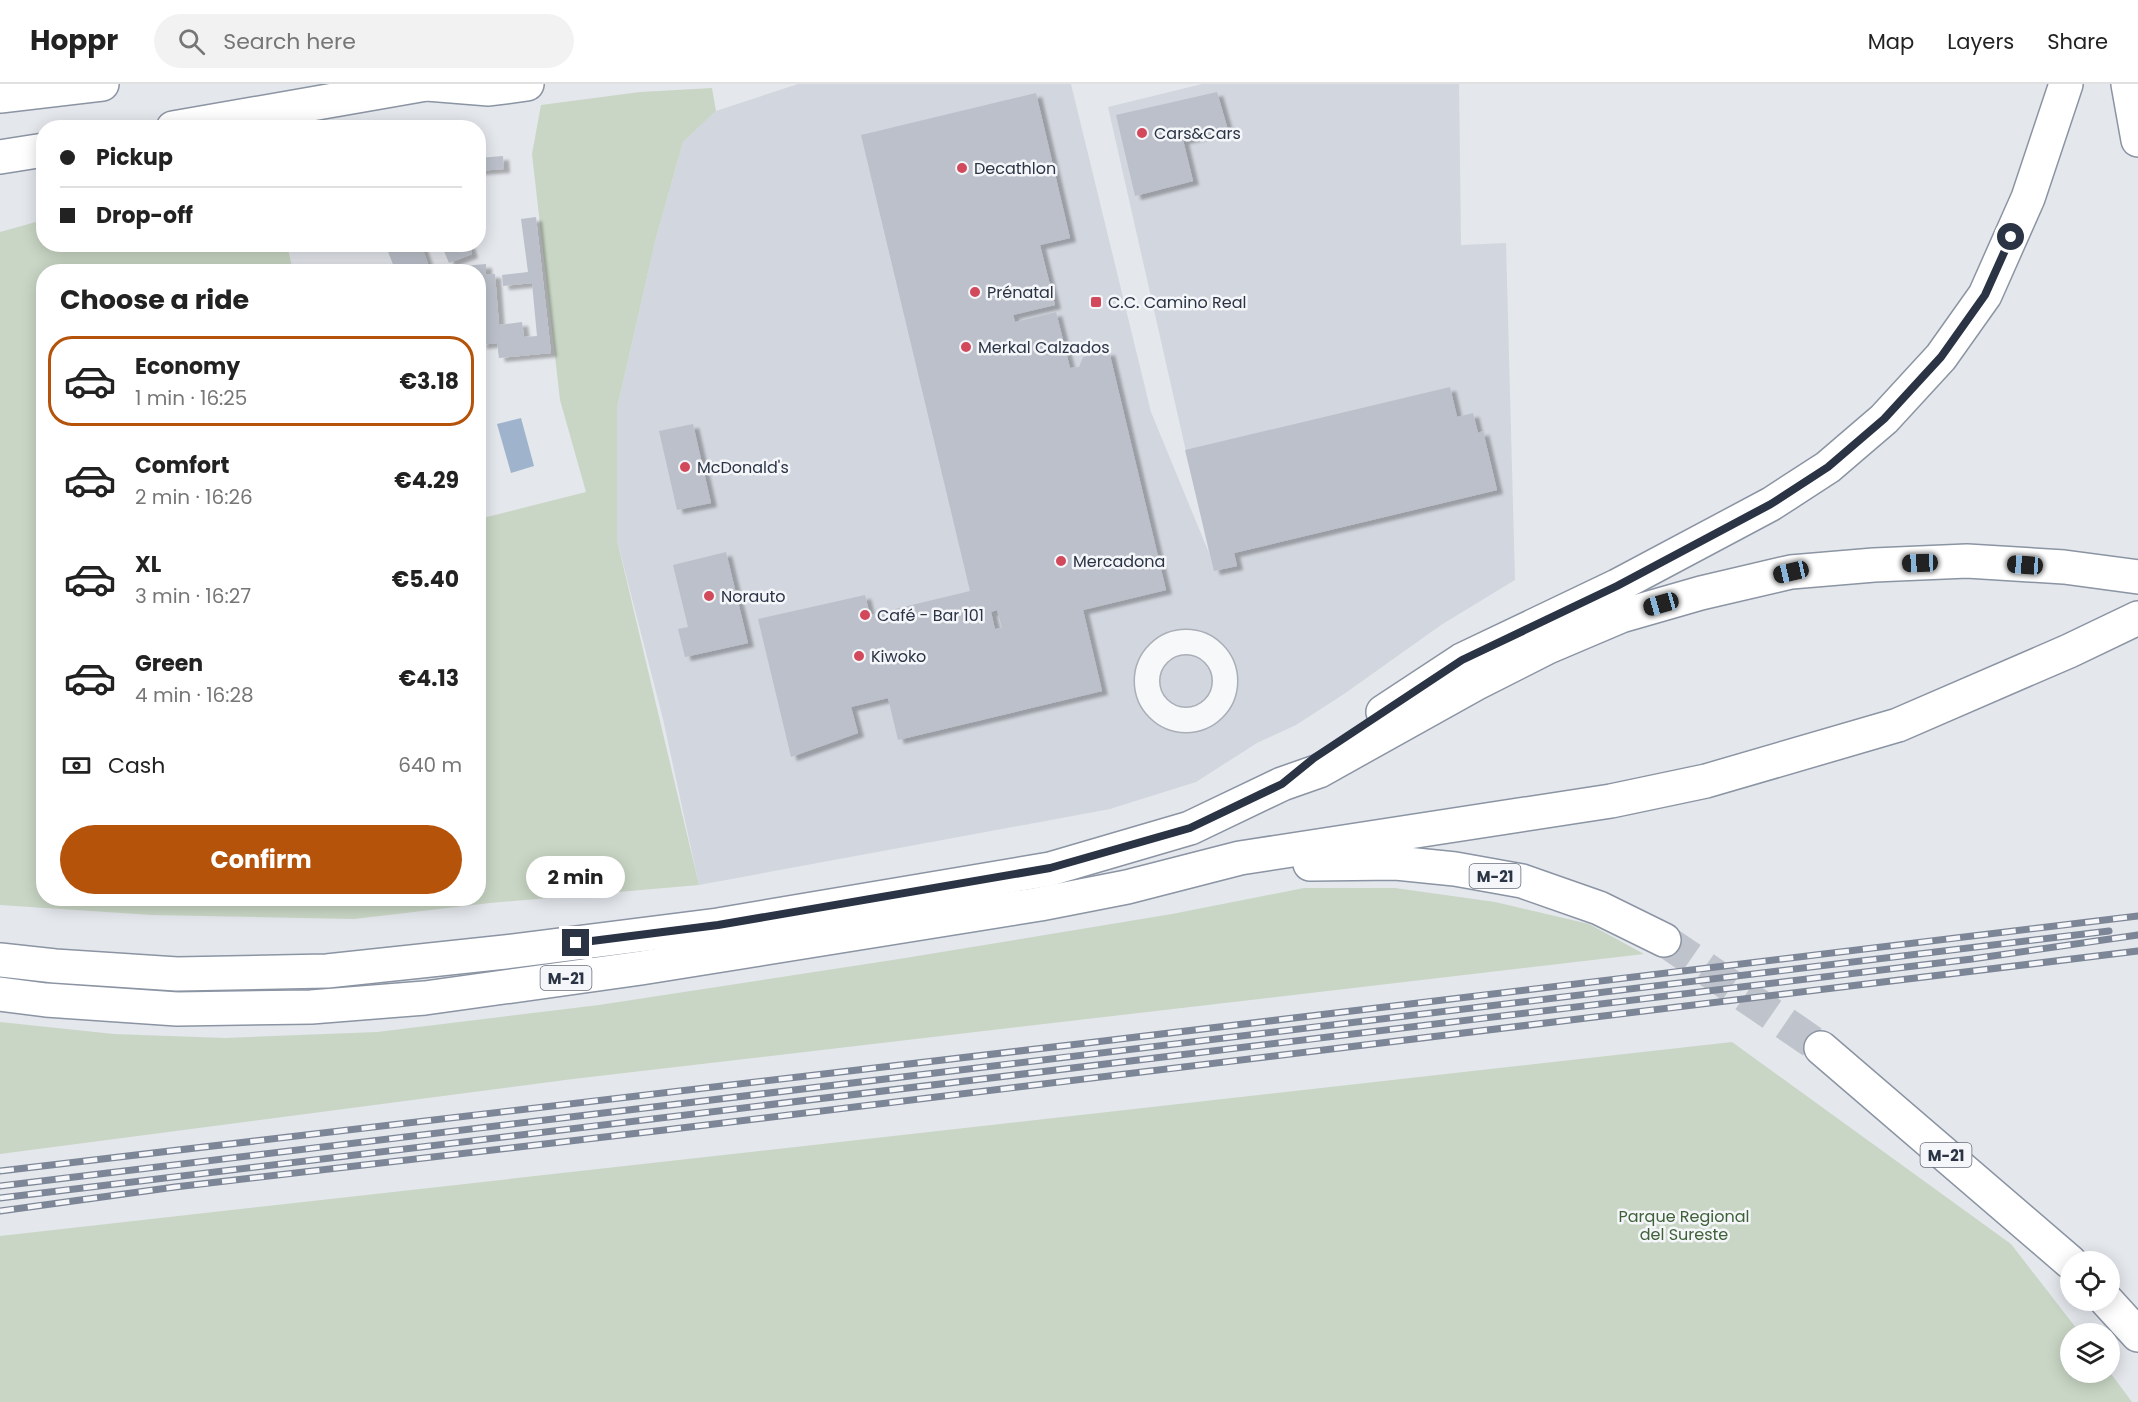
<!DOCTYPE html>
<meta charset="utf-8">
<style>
body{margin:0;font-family:Poppins,sans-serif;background:#f2f2f2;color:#222;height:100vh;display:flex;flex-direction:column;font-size:22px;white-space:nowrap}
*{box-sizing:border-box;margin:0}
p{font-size:20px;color:#767676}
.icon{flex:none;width:33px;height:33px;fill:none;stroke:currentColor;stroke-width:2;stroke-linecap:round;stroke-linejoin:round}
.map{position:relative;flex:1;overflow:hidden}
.drawer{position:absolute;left:36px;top:180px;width:450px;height:642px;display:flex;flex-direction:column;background:#fff;border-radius:24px;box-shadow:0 3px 15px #0003}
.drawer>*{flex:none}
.banner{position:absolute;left:36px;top:36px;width:450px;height:132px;border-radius:24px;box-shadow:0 3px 15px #0003;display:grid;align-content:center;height:132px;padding:0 24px;background:#fff}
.buttons{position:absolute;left:2060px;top:1167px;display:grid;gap:12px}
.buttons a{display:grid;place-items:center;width:60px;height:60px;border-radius:50%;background:#fff;box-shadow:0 3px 15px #0003;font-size:30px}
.end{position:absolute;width:27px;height:27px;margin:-14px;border:8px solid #2b3445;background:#fff;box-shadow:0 0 0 3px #fff}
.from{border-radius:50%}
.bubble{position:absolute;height:42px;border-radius:21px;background:#fff;box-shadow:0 3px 15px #0003;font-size:20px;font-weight:700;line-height:42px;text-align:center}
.car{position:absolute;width:18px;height:36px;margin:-18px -9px;border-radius:8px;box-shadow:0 0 4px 2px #0007;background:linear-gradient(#222 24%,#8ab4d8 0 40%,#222 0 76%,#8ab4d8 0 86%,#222 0)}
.banner b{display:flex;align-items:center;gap:21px;height:57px;font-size:22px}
.banner b+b{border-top:2px solid #e0e0e0}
.banner i{width:15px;height:15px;background:#222}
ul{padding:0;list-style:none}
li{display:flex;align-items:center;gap:18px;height:90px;margin:0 12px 9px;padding:0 12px;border:3px solid transparent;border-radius:24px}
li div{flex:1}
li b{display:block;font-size:22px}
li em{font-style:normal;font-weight:700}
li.active{border-color:#b45309}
li>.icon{width:54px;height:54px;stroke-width:1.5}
h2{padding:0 24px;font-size:27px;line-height:72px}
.pay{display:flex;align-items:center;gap:15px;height:66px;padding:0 24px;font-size:22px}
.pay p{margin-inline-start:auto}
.button{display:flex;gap:12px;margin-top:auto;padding:12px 24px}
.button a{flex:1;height:69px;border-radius:36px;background:#b45309;color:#fff;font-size:24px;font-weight:700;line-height:69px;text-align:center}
header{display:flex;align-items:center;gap:36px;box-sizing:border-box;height:84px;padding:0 30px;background:#fff;border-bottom:2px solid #e0e0e0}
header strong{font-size:28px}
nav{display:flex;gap:33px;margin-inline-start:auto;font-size:21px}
.search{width:420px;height:54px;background:#f2f2f2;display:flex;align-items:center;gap:15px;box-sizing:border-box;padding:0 21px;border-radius:33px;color:#767676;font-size:22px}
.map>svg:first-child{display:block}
</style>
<header>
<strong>Hoppr</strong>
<div class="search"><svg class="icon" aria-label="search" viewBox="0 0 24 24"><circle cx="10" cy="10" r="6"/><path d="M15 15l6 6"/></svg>Search here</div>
<nav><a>Map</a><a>Layers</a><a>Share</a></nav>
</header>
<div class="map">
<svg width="2138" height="1318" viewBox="0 0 2138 1318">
<defs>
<filter id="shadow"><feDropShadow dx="6" dy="4" stdDeviation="1.5" flood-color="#0004"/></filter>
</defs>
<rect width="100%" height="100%" fill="#e4e7ec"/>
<path fill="#d2d6de" d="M798,0H1071L1151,328L1209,469L1108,23L1202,0H1459L1461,161L1506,159L1515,496L1441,541L1344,610L1296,641L1257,659L1196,698L1110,725L699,801L663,635L617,456V324L656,154L683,58L716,27Z"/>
<g fill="#c9d6c5">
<path d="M712,4L716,27L683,58L656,154L617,324V456L699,801L490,819L354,835L152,831L0,821V148L43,136L44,160L287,161L293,187L44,188V814H478L479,435L586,408L560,316L532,70L541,21L640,8Z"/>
<path d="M1304,804H1395L1495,818L1589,840L1644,870L573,995L0,1070V938L114,950L225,954L377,948L599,921L899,875L1172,830Z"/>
<path d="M1732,958L2011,1160L2080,1249L2070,1250V1288L2109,1287L2132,1318H0V1152Z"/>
</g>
<path fill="#9fb4cc" d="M521,334L534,382L511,389L497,340Z"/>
<g fill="#bbc0ca" fill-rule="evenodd" filter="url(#shadow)">
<path d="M1217,8L1228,46L1183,56L1193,97L1135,112L1116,31Z"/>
<path d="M1036,9L1070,154L1040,161L1055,221L1013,231L1015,238L1056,228L1070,284L1079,283L1083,273L1109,267L1166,506L1083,526L1102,607L898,656L888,614L851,623L858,649L791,673L758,535L865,511L870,531L970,507L861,51ZM997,526L1002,544L995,545L991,528Z"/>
<path d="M503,72L504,85L478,87V74Z"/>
<path d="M536,133L551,269L499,274L497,259L481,261L478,241V188H463V182L486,180V190H495L499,241L522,238L524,253L537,252L532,199L503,202L502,191L528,188L521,135Z"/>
<path d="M385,160H421L428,180L410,188H396Z"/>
<path d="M441,160H469L472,170L449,179Z"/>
<path d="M1450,303L1457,333L1473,329L1478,349L1483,347L1497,406L1234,469L1237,482L1214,487L1185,366Z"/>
<path d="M693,340L711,419L677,426L659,347Z"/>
<path d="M726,468L748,559L685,573L678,545L688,543L673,481Z"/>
</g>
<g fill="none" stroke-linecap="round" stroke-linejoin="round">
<path stroke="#bfc3cb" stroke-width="33" stroke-dasharray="33 16" stroke-linecap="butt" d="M1664,856L1821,964"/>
<g stroke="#a9aeb7" stroke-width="27">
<circle id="minor" cx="1186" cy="597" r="39"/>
</g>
<g stroke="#8b94a3" stroke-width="36">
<g id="highway">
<path d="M427,0L489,5L527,0"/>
<path d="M2128,0L2138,56"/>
<path d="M0,12L102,0"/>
<path d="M173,44L426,0"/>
<path d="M0,73L44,66"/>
<path d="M1383,628L1462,576L1617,502L1771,420L1828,383L1884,335L1941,273L1985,211L2028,114L2066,0"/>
<path d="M1310,780L1396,779L1455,785L1522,797L1599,824L1664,856"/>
<path d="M0,876L55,882L177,890L327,887L505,868L718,841L1050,785L1190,744L1282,700L1319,687L1475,600L1548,563L1621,532L1701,509L1791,488L1874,481L1967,477L2064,483L2138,493"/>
<path d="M0,910L46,916L177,925L311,923L425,914L641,884L1040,820L1127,803L1240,774L1611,717L1706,697L1898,641L2069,567L2138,534"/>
<path d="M1821,964L2070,1178"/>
<path d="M2106,1216L2138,1251"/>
</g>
</g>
<use href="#minor" stroke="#f7f8fa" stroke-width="24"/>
<use href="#highway" stroke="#fff" stroke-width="33"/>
<g stroke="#7d8696" stroke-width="7">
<g id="rail">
<path d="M0,1087L1087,959L2138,832"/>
<path d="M0,1102L2109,847"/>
<path d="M0,1114L1972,875L2138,851"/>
<path d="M0,1127L175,1103L673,1045L2138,867"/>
</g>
</g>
<use href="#rail" stroke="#f4f6f9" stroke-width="4.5" stroke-dasharray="14" stroke-linecap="butt"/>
</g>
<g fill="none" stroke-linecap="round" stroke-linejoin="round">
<path stroke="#2b3445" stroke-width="8" d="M576,859L718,841L1050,784L1190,744L1282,700L1314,674L1462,576L1617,502L1771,420L1828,383L1884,335L1941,273L1985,211L2011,153"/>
</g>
<g fill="#d1495b" stroke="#f4f6f9" stroke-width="2">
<circle cx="1142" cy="49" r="6"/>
<circle cx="962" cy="84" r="6"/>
<circle cx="975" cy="208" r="6"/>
<rect x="1090" y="212" width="12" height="12" rx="3"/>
<circle cx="966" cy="263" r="6"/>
<circle cx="685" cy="383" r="6"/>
<circle cx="1061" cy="477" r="6"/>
<circle cx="709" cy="512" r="6"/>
<circle cx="865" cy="531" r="6"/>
<circle cx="859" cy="572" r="6"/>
</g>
<g text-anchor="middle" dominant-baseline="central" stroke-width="5" stroke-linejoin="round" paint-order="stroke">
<g fill="#f4f6f9" stroke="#676e7b" stroke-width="1.5">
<rect x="1469.5" y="780" width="51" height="24" rx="4.5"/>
<rect x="540.5" y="882" width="51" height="24" rx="4.5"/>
<rect x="1920.5" y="1059" width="51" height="24" rx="4.5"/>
</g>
<g font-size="15" font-weight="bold" fill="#2b3445">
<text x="1495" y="792">M-21</text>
<text x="566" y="894">M-21</text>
<text x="1946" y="1071">M-21</text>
</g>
<g font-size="16" fill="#2b3445" stroke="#f4f6f9" text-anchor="start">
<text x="1154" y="49">Cars&amp;Cars</text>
<text x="974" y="84">Decathlon</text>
<text x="987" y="208">Prénatal</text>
<text x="1108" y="218">C.C. Camino Real</text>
<text x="978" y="263">Merkal Calzados</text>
<text x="697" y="383">McDonald's</text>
<text x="1073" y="477">Mercadona</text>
<text x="721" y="512">Norauto</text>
<text x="877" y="531">Café - Bar 101</text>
<text x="871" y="572">Kiwoko</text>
</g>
<g font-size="16" fill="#3f6138" stroke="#f4f6f9">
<text x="1684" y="1132">Parque Regional<tspan x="1684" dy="18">del Sureste</tspan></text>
</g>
</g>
</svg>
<div class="buttons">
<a><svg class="icon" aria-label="locate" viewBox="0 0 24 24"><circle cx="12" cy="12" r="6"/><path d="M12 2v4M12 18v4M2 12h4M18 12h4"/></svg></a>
<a><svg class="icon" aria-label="layers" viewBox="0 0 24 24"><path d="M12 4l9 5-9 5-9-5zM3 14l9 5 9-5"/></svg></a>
</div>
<i class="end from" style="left:2011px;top:153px"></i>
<i class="end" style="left:576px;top:859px"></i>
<div class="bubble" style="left:526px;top:772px;width:99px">2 min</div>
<i class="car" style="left:1920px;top:479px;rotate:268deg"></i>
<i class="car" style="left:2025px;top:481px;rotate:274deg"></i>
<i class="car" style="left:1791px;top:488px;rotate:257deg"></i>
<i class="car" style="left:1661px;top:520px;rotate:254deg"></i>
<div class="banner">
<b><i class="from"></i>Pickup</b>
<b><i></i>Drop-off</b>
</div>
<section class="drawer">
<h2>Choose a ride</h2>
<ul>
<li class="active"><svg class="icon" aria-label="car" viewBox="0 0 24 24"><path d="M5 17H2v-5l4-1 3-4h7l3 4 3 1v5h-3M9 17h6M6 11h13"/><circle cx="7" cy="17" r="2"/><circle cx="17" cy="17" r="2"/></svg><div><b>Economy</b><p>1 min · 16:25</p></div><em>€3.18</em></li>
<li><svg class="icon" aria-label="car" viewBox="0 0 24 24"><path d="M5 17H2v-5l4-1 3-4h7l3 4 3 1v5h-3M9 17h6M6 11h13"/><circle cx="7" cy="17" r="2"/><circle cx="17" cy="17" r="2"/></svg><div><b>Comfort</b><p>2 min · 16:26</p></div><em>€4.29</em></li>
<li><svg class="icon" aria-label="car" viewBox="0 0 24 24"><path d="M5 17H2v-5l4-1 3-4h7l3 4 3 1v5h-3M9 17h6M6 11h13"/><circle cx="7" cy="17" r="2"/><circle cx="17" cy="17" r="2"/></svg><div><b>XL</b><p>3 min · 16:27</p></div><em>€5.40</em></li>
<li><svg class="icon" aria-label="car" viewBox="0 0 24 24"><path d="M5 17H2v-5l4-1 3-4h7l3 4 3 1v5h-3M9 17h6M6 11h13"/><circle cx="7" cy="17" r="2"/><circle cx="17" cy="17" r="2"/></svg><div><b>Green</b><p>4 min · 16:28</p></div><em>€4.13</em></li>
</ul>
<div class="pay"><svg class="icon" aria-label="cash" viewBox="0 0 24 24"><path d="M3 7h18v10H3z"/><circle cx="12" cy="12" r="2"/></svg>Cash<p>640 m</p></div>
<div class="button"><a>Confirm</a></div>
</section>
</div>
